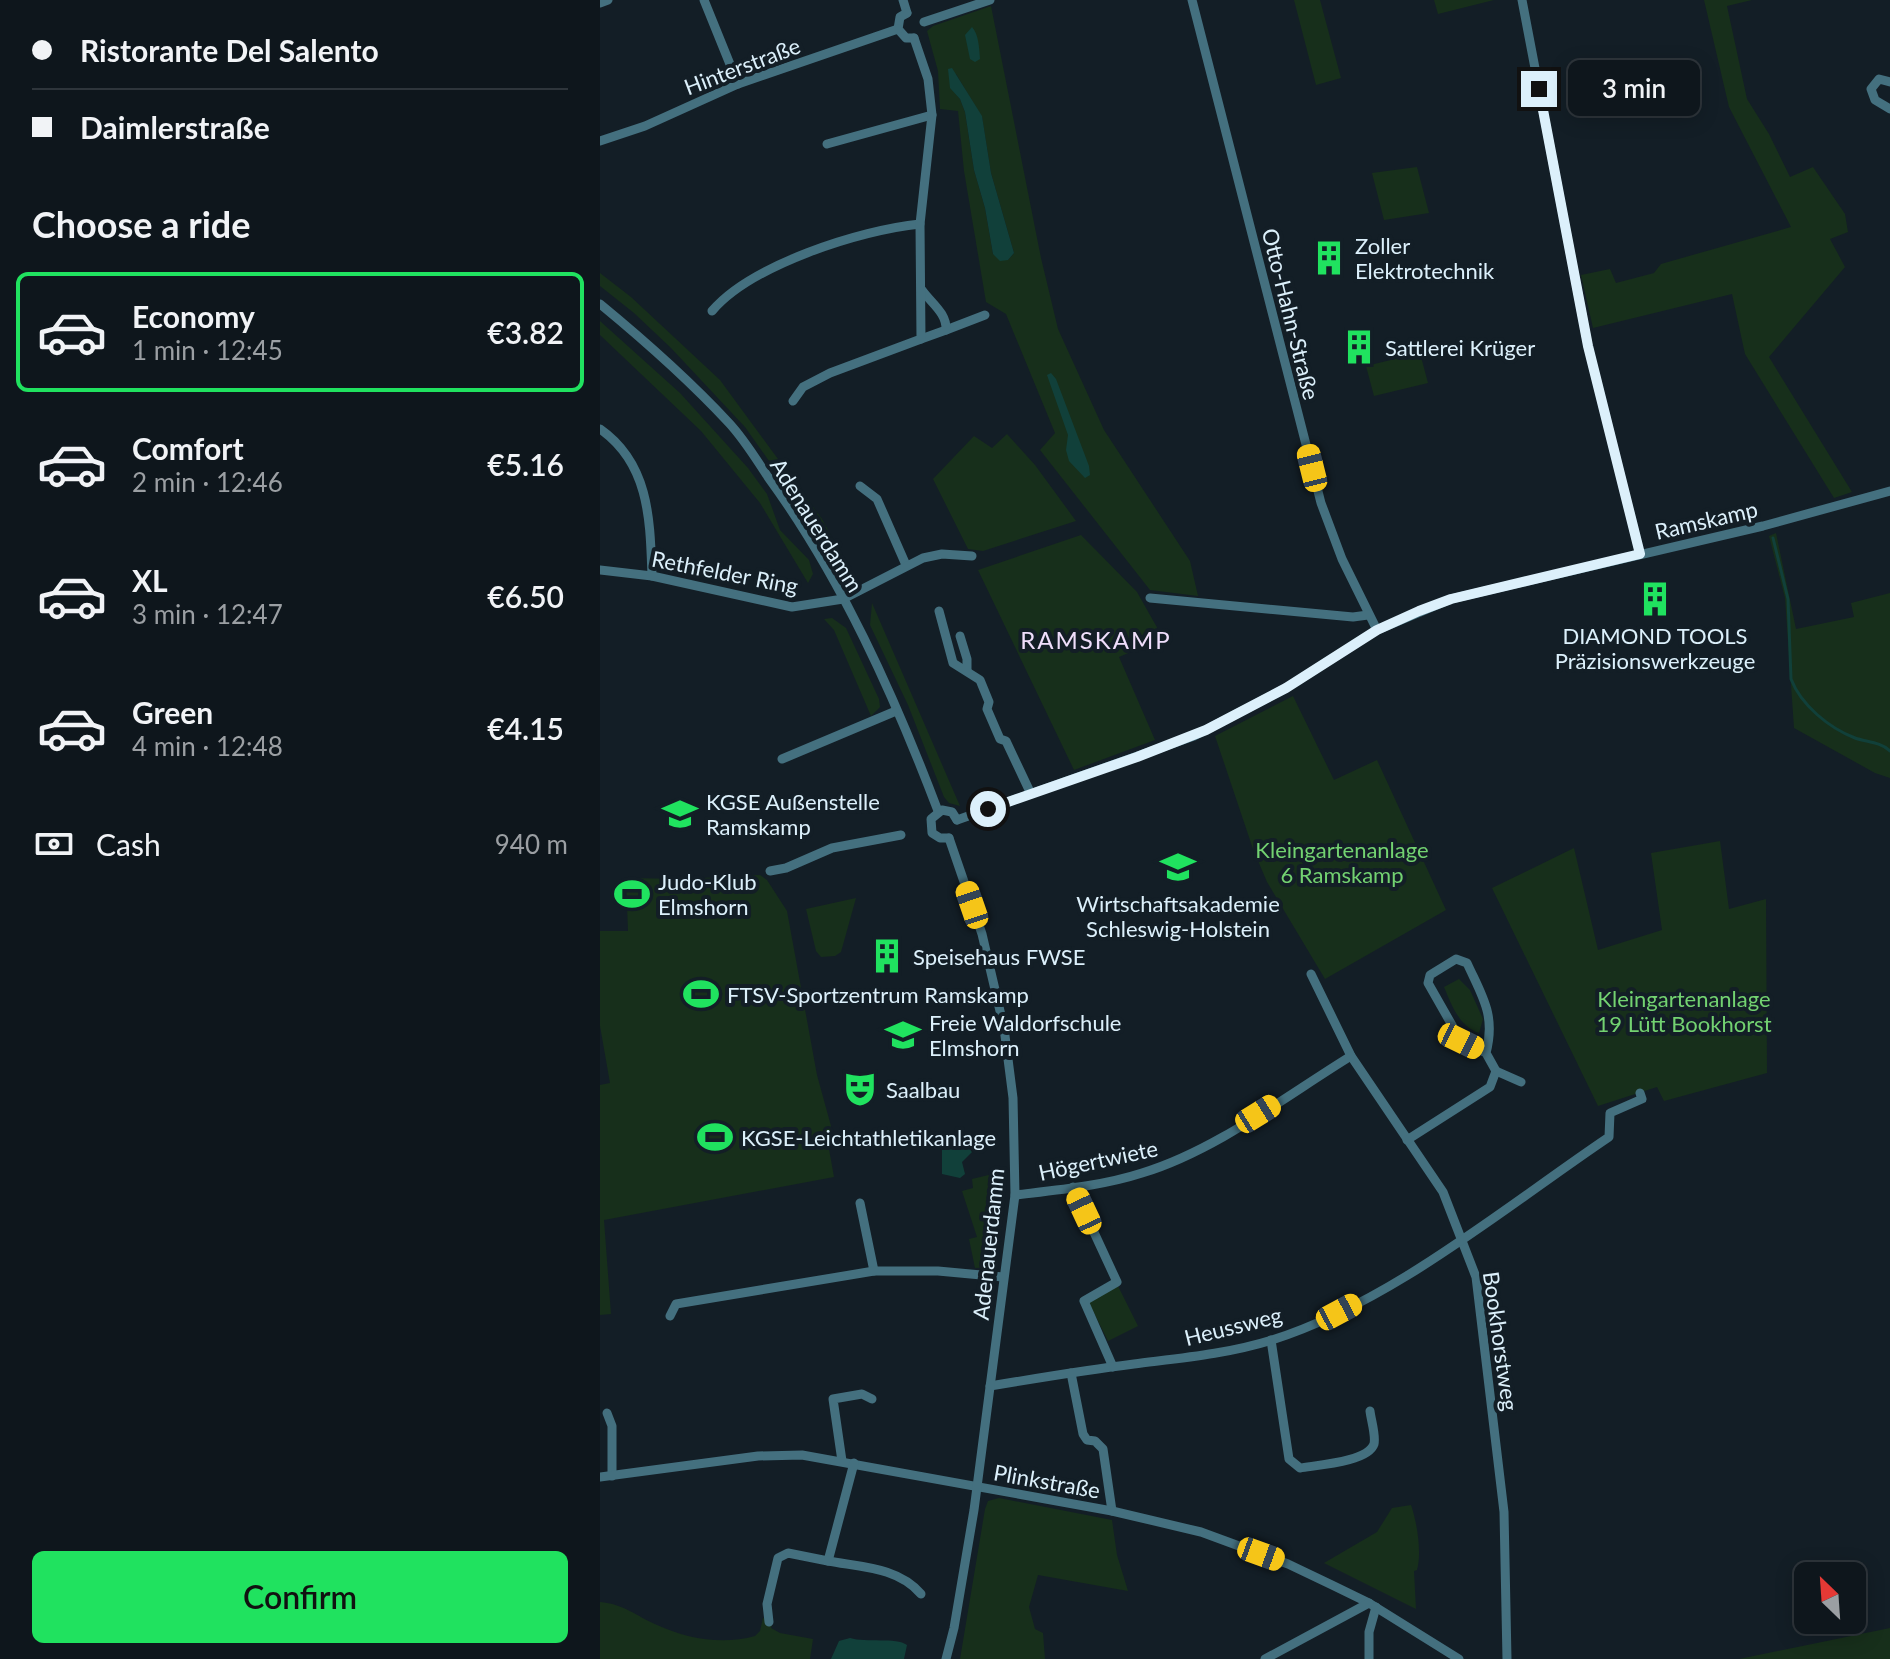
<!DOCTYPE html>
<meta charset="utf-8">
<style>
body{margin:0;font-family:Lato,sans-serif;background:#1c2329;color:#f1f3f6;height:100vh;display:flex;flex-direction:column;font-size:30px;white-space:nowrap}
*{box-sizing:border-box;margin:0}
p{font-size:26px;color:#9b9fa3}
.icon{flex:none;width:44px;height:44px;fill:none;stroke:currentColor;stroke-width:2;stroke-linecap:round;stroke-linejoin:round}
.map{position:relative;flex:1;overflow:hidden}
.sheet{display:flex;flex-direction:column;background:#0e161c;width:600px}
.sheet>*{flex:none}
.banner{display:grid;align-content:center;height:176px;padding:0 32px;background:#0e161c}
.needle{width:52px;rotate:335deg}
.fabs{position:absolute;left:1194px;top:1562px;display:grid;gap:16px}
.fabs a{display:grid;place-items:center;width:72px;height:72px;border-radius:12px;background:#0e161c;box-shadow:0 4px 20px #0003,0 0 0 2px #2e353b;font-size:40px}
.end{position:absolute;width:36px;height:36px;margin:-18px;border:10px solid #dcf0fb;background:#111;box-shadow:0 0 0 4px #111}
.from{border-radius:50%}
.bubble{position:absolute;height:56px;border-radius:12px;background:#0e161c;box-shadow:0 4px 20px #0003,0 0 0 2px #2e353b;font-size:26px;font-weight:600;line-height:56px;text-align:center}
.car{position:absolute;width:24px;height:48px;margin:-24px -12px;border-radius:10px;box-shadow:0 0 6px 2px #0007;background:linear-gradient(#f5c518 24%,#345 0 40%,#f5c518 0 76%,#345 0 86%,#f5c518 0)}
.banner b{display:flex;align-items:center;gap:28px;height:76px;font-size:30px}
.banner b+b{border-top:2px solid #2e353b}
.banner i{width:20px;height:20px;background:#f1f3f6}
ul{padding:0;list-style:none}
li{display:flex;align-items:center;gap:24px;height:120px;margin:0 16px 12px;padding:0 16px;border:4px solid transparent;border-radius:12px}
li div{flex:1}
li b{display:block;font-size:30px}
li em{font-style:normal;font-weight:600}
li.current{border-color:#20e25f}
li>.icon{width:72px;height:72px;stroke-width:1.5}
h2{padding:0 32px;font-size:36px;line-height:96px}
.pay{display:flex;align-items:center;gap:20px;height:88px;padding:0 32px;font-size:30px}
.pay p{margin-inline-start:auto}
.button{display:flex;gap:16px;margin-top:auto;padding:16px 32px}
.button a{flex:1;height:92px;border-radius:12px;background:#20e25f;color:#111;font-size:32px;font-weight:600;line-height:92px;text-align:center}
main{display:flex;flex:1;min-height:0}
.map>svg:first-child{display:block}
</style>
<main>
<section class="sheet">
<div class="banner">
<b><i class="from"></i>Ristorante Del Salento</b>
<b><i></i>Daimlerstraße</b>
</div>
<h2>Choose a ride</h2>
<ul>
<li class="current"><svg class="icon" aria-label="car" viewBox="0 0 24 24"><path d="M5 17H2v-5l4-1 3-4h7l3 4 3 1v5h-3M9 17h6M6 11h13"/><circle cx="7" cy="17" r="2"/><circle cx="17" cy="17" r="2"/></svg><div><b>Economy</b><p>1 min · 12:45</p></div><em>€3.82</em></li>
<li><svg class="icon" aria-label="car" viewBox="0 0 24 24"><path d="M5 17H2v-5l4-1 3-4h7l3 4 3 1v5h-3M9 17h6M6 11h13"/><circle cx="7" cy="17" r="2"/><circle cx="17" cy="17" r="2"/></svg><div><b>Comfort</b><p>2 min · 12:46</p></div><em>€5.16</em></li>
<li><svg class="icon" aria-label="car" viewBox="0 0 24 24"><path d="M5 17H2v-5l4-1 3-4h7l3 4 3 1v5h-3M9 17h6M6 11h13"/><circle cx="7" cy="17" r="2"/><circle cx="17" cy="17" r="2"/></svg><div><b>XL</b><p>3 min · 12:47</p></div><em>€6.50</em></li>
<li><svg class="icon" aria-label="car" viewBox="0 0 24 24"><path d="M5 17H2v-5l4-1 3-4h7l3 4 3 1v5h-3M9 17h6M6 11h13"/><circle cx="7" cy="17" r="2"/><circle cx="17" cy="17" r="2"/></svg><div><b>Green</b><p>4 min · 12:48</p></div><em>€4.15</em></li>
</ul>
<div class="pay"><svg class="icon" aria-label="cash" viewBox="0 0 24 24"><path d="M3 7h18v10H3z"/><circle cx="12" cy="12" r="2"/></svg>Cash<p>940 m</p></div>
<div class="button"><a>Confirm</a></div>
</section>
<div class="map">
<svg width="1290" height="1659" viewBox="0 0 1290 1659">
<rect width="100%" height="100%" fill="#131e26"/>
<g fill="#172f1b" fill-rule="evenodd">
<path d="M694,0H720L741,78L716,85Z"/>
<path d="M834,0H894L838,14Z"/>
<path d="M1104,0H1152L1127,6L1147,99L1169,134L1190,177L1213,167L1245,214L1248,232L1230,239L1245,267L1169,357L1252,492L1234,498L1145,354L1132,294L993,328L981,275L1010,269L1016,283L1054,273L1061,264L1191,227L1129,107Z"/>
<path d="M391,6L441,258L458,329L504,430L590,561L598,596L550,590L440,450L455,433L406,314L386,302L364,171L358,111L340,109L338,71L327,31L333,26ZM356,74L382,117L391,173L414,253L408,260L393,254L385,208L374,170L365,112L360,99L350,87Z"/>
<path d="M817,167L829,213L784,220L772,173Z"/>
<path d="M0,273L31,297L120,380L222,519L253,576L237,565L211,513L186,485L145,427L71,348L34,313L0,286Z"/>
<path d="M0,321L80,393L148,468L167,494L180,530L209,560L213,574L208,583L160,503L101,431L0,335Z"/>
<path d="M820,353L828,383L774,396L766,366Z"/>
<path d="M407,434L435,465L476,521L383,551L368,549L333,479L374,436L392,448Z"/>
<path d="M1176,533L1196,629L1254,617L1251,603L1290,593V778L1275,773L1194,728L1185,598L1169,536Z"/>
<path d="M481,535L537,592L563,638L519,657L555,740L474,770L378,570Z"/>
<path d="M272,603L360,806L349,803L344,797L308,705L270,625Z"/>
<path d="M232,618L246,628L279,699L280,707L271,716L234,630L224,619Z"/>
<path d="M693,696L734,780L777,760L846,910L725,979L667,882L653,849L615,736Z"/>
<path d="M1120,841L1129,909L1166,899L1167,1073L1064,1101L1057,1087L998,1106L892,888L974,848L998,950L1062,930L1051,853Z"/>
<path d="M160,875L167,880L187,911L217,1075L231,1126L229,1149L234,1177L4,1220L11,1314L0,1315V1085L10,1083L0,1026V931H28L26,878L83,879Z"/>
<path d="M256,898L241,952L235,956L221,957L216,951L206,909Z"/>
<path d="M859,979L870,990L883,1019L879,1033C859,1026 852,1006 844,987Z"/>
<path d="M405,1171L398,1263L392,1267L375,1268L369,1239L377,1237L362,1191L373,1188L372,1179Z"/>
<path d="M518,1286L538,1326L508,1341L488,1301Z"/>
<path d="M399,1498L512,1520L517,1555L528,1591L438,1575L429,1607L435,1629L443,1633L445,1659H360L385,1509L388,1501Z"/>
<path d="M811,1505C817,1522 822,1553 817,1570L814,1571L816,1609L724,1563L777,1532L792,1508Z"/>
<path d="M0,1602C24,1604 36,1616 57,1625C87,1639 123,1645 155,1636L160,1631L163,1618L173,1621L171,1628L180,1633L213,1639L210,1659H0Z"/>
<path d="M1290,1628V1659H1139Z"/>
</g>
<g fill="#11403a">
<path d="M372,27C379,35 379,48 380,59L375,62L370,59L365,35Z"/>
<path d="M352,68L382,116L391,173L414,253L408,260L400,261L393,254L385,208L374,170L365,112L360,99L350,88L348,69Z"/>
<path d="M451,373L456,379L489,466L490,475L485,478L469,461L466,450L468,435L447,375Z"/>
<path d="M366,1143L372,1152L362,1162L365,1174L360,1178L342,1174V1149Z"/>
<path d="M250,1638C266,1643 296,1637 307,1645L304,1659H231L239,1641Z"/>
</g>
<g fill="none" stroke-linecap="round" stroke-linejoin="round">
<path stroke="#11403a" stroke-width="3" d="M1173,538L1188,599L1191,679C1201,705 1229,728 1255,738C1266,742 1281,742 1290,751"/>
<g stroke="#44707f" stroke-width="9">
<path d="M104,0L138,84"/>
<path d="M303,0L307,13"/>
<path d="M592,0L721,503L742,559L777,630"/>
<path d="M922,0L988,346L1040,554"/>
<path d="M0,3L8,0"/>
<path d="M307,13L300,17L298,29L306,38H314"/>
<path d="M324,22L390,0"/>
<path d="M1290,82L1279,79L1271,89L1275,100L1290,109"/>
<path d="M0,141L45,126L138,84L298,29"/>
<path d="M227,144L332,115"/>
<path d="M0,304C45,341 89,380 129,423C144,439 156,459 168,477C241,577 294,695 338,811"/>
<path d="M112,311C151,265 260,230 320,224"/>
<path d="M346,330L385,315"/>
<path d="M321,339L346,330C347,313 331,303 322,290"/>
<path d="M193,401L203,387L230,373L321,339L320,224L332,115L328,79L314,38"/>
<path d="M0,429C50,464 50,521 52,576"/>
<path d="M260,486L277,499L306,565"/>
<path d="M0,570L52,576L192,607L243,599L323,558L342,554L372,556"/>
<path d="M550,598L753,617L768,615"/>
<path d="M339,611L353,663L380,680L389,702L387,709L400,739L406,741L431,794"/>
<path d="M360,636L367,659V671"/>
<path d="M182,759L296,711"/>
<path d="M357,820L594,736L686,688L777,630L851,599L1163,526L1290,491"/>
<path d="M349,838H340L332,833L331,819L342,810L352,812L357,820"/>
<path d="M170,871L186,868L232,848L301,835"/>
<path d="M711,974L751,1056L843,1192L876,1277L904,1512L907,1659"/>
<path d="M896,1071L921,1082"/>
<path d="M807,1140L890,1087L896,1071L886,1053C896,1015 882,996 867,963L856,959L830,975L828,983L861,1041L886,1053"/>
<path d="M473,1187L517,1282L484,1301L513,1367"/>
<path d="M415,1195C457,1190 502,1186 542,1173C615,1151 686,1096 751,1056"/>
<path d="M260,1203L274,1271"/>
<path d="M70,1316L76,1304L274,1271H338L403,1277"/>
<path d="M671,1340L689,1459L700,1468C717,1465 768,1462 774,1444C776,1435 771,1420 770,1411"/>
<path d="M471,1373L483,1434L487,1440L495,1441L503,1449L512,1511"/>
<path d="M390,1386C438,1378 486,1370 534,1364C581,1358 627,1354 672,1340C792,1302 905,1207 1009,1137L1010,1113L1042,1099L1040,1093"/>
<path d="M7,1413L12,1426V1476"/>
<path d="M242,1461L233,1399L262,1394L272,1399"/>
<path d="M0,1477L158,1456L202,1455L512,1511L601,1532L688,1564L732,1585L769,1603L859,1659"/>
<path d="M228,1561C260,1567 298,1567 321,1594"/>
<path d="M169,1622L167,1604L178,1558L188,1553L228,1561L254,1463"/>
<path d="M346,1659L354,1628L374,1510L415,1195L413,1098L404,1028L382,934L349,838"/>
<path d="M665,1659L769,1603"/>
<path d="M769,1659V1632L776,1607"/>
</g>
</g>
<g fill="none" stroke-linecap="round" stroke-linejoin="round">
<path stroke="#dcf0fb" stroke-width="10" d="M388,809L537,757L606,730L686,688L777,630L819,611L851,599L1040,554L988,346L939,89"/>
</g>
<defs>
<g id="building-bare" transform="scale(2.76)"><path d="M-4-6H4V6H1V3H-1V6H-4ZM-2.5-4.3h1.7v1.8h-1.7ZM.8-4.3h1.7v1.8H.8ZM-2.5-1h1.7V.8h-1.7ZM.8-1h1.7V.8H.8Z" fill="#20e25f" stroke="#131e26" stroke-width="2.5" paint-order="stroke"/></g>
<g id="school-bare" transform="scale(2.76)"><path d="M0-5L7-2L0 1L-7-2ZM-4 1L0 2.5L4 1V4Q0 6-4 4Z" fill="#20e25f" stroke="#131e26" stroke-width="2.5" paint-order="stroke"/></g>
<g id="stadium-bare" transform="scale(2.76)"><path d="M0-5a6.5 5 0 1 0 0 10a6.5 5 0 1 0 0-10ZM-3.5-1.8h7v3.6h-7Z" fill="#20e25f" stroke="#131e26" stroke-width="2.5" paint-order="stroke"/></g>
<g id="theatre-bare" transform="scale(2.76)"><path d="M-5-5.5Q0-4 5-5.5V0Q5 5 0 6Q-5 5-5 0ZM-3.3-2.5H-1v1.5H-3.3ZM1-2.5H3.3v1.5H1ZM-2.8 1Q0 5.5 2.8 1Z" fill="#20e25f" stroke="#131e26" stroke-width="2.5" paint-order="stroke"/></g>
</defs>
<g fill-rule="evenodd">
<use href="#building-bare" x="729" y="258"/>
<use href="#building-bare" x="759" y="347"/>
<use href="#building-bare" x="1055" y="599"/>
<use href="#school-bare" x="80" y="814"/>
<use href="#school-bare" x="578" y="867"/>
<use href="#stadium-bare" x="32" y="894"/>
<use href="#building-bare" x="287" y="956"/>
<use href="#stadium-bare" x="101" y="994"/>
<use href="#school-bare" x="303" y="1035"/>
<use href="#theatre-bare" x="260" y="1089"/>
<use href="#stadium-bare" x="115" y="1137"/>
</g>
<g text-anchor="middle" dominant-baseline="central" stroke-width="8" stroke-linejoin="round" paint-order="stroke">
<g font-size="22" fill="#dcf0fb" stroke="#131e26">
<text transform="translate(142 66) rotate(-21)">Hinterstraße</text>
<text transform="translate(691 314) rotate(76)">Otto-Hahn-Straße</text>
<text transform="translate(1106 520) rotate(-13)">Ramskamp</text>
<text transform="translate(217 525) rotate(58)">Adenauerdamm</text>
<text transform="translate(125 572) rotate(11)">Rethfelder Ring</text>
<text transform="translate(498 1160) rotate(-12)">Högertwiete</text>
<text transform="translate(388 1244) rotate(-84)">Adenauerdamm</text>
<text transform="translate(633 1326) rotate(-14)">Heussweg</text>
<text transform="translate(901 1341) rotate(82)">Bookhorstweg</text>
<text transform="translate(447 1481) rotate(10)">Plinkstraße</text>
</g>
<g font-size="22" fill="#dcf0fb" stroke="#131e26" text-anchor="start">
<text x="755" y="245">Zoller<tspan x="755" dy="25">Elektrotechnik</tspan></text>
<text x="785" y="347">Sattlerei Krüger</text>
<text x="1055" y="635" text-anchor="middle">DIAMOND TOOLS<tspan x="1055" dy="25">Präzisionswerkzeuge</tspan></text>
<text x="106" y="801">KGSE Außenstelle<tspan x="106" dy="25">Ramskamp</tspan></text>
<text x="58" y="881">Judo-Klub<tspan x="58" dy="25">Elmshorn</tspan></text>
<text x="578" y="903" text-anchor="middle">Wirtschaftsakademie<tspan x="578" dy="25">Schleswig-Holstein</tspan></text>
<text x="313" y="956">Speisehaus FWSE</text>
<text x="127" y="994">FTSV-Sportzentrum Ramskamp</text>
<text x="329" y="1022">Freie Waldorfschule<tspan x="329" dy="25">Elmshorn</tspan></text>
<text x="286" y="1089">Saalbau</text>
<text x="141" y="1137">KGSE-Leichtathletikanlage</text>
</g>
<g font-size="22" fill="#73d271" stroke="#131e26">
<text x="742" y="849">Kleingartenanlage<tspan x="742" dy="25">6 Ramskamp</tspan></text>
<text x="1084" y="998">Kleingartenanlage<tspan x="1084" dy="25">19 Lütt Bookhorst</tspan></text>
</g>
<g font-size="24" letter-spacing="2" fill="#efdefb" stroke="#131e26">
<text x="496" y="639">RAMSKAMP</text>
</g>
</g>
</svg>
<div class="fabs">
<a><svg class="needle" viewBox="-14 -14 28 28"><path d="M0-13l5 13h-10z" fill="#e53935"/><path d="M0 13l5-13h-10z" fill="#9b9fa3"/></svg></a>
</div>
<i class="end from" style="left:388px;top:809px"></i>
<i class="end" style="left:939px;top:89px"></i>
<div class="bubble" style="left:968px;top:60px;width:132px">3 min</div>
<i class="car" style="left:712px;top:468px;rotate:346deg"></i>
<i class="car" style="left:372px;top:905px;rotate:341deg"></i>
<i class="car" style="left:861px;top:1041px;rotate:116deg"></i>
<i class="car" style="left:658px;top:1114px;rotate:58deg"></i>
<i class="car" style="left:484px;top:1211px;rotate:335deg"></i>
<i class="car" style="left:739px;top:1312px;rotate:62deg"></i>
<i class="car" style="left:661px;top:1554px;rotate:110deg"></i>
</div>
</main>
